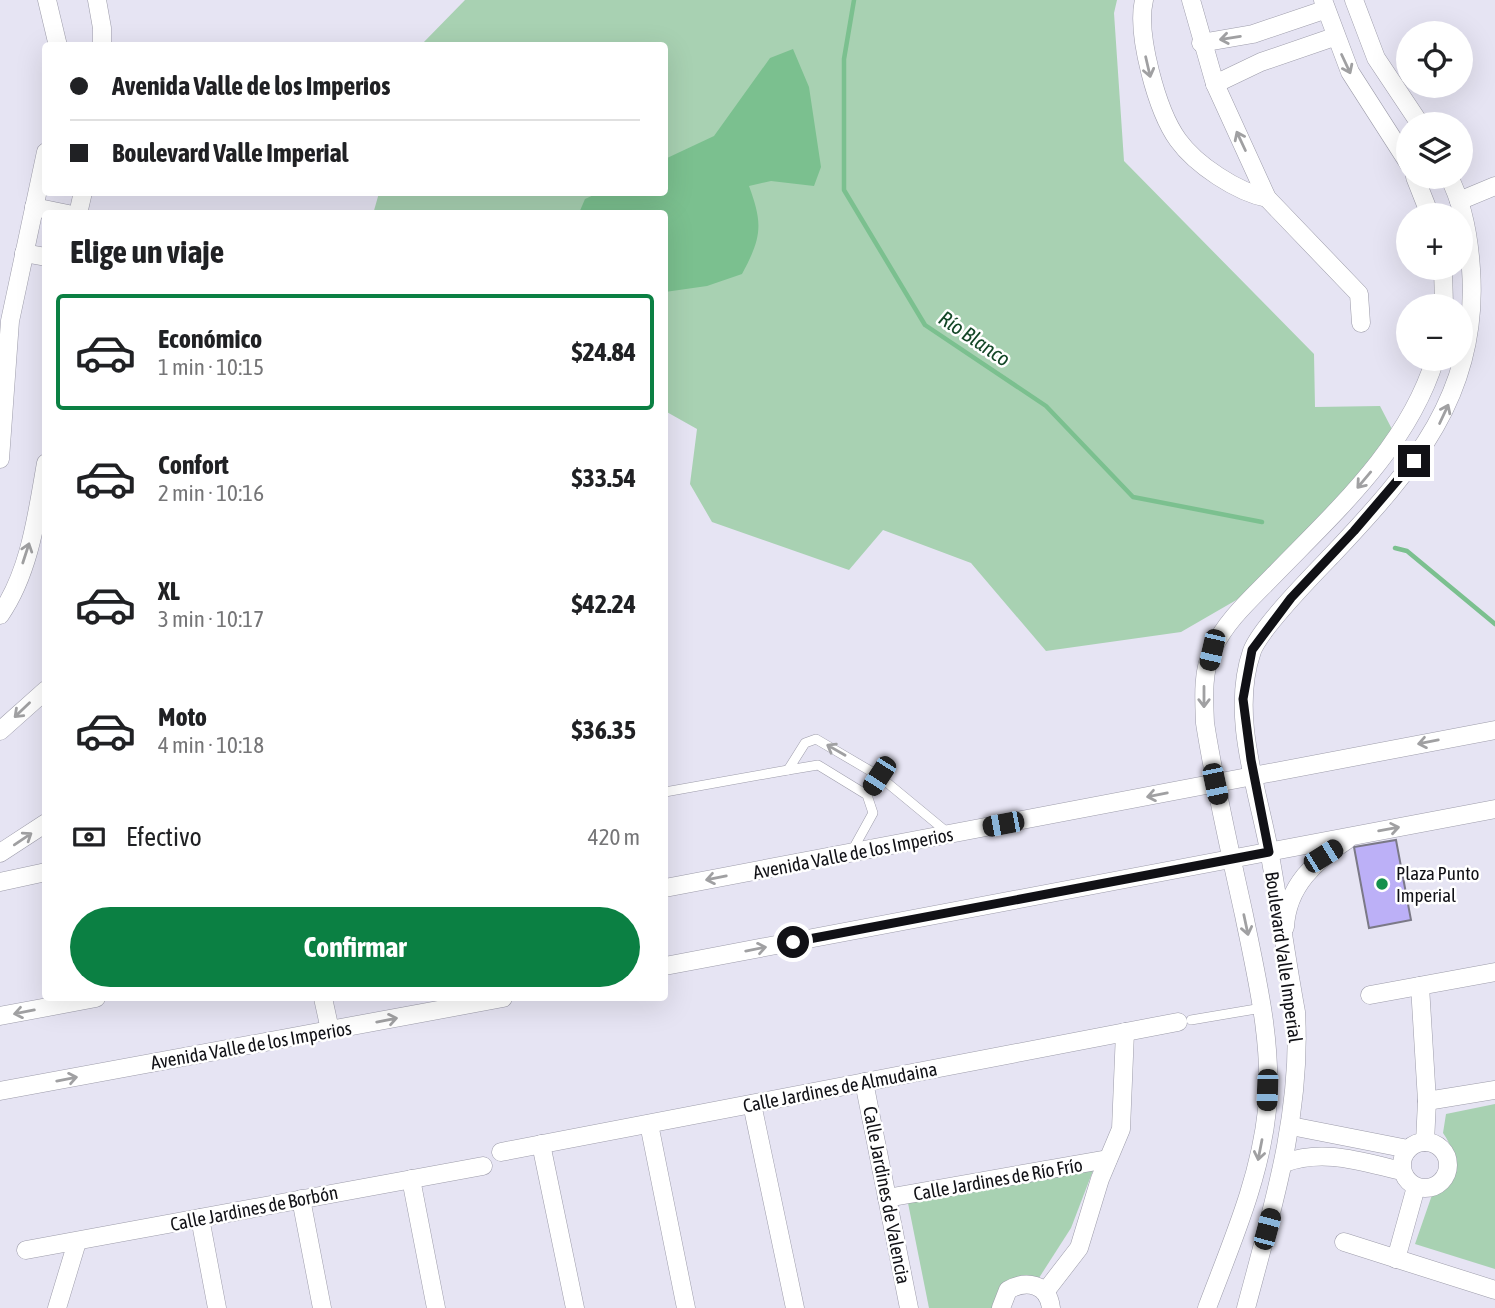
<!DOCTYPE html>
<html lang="es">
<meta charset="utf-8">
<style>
body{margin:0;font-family:"Asap Condensed",sans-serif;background:#f2f2f2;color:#202124;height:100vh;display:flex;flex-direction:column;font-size:26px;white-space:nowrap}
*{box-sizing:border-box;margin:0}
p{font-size:23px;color:#757577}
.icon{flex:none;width:38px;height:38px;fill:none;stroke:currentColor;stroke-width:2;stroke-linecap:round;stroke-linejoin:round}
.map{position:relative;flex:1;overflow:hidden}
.details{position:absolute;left:42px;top:210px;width:626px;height:791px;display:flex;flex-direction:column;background:#fff;border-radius:7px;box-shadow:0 7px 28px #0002}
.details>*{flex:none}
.top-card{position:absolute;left:42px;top:42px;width:626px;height:154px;border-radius:7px;box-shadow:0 7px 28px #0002;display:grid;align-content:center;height:154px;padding:0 28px;background:#fff}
.buttons{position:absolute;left:1396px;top:21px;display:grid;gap:14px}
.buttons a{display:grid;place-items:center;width:77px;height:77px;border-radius:50%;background:#fff;box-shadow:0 7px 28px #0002;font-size:35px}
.end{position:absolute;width:32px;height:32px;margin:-16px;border:9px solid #111116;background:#fff;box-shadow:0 0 0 4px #fff}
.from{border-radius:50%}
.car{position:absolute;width:21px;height:42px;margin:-21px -10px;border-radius:9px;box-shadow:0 0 5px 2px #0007;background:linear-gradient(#222 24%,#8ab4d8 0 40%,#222 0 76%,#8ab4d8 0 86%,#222 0)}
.top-card b{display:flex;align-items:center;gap:24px;height:66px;font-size:26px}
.top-card b+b{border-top:2px solid #e0e0e0}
.top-card i{width:18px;height:18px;background:#202124}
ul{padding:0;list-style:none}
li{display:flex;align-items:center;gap:21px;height:116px;margin:0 14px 10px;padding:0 14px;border:4px solid transparent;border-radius:7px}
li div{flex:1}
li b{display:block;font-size:26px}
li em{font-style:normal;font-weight:700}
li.on{border-color:#0b8043}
li>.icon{width:63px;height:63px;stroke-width:1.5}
h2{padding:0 28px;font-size:32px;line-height:84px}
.pay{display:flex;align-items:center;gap:18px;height:77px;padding:0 28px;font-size:26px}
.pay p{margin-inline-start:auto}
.primary-button{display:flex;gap:14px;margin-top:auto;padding:14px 28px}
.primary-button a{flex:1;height:80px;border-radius:42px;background:#0b8043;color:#fff;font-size:28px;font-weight:700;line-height:80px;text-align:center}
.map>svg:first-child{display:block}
</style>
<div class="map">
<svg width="1495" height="1308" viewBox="0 0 1495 1308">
<rect width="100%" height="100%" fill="#e6e4f3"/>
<g fill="#a8d1b2">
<path d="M465,0H1117L1114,13L1124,161L1314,354L1315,407L1380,406L1395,435L1264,584L1181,632L1046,651L971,563L883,530L849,570L712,522L690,484L697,429L665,411V214H373L379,193L665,192V46L421,45Z"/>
<path d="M1495,1104V1269L1415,1244L1432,1195C1462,1182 1459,1156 1443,1133L1446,1114Z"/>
<path d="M1094,1168L1071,1228L1037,1281L995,1308H929L908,1203Z"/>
</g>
<path fill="#7bc08f" d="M793,49L809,87L821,167L814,186L771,181L749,186C763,224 762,237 742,274L707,286L665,292V214L579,213L585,199L598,193L665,192V159L714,136L770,58Z"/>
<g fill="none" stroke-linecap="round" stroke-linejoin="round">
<g stroke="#7bc08f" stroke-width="4.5">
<path d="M854,0L844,59V190L925,325L1046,406L1133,497L1262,522"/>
<path d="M1395,548L1407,551L1495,624"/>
</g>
</g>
<path fill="#bcb0f7" stroke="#7b7987" stroke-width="2" d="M1396,840L1411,920L1369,928L1354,847Z"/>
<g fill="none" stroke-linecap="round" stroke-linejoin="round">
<g stroke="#9d9caa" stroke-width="10">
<g id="service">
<path d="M665,792L788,770"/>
<path d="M867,795L879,776"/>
<path d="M852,851L873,813L867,795L818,765L788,770L805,743L816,739L879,776L948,833"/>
<path d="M1191,1020L1262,1008"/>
</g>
</g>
<g stroke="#9d9caa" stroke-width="19">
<g id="minor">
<path d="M47,0L58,46"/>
<path d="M97,0L102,28V46"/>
<path d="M1144,0C1136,34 1157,111 1178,140C1196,165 1237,192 1267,198"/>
<path d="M1191,0L1215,84L1267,198L1359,294L1361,323"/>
<path d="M1323,0L1350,72L1409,164"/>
<path d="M1354,0L1376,58L1420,124"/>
<path d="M1201,43L1253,34L1324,10"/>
<path d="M1215,84L1261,62L1334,37"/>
<path d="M1415,177L1430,215"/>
<path d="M1459,201L1495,186"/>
<path d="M34,207L68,214"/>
<path d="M78,214L83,192"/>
<path d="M24,253L46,257"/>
<path d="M1443,268L1444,306"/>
<path d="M0,459L10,321L46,152"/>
<path d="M0,615C30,572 37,514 46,463"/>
<path d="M0,731L46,690"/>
<path d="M0,853L46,823"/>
<path d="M0,882L46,872"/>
<path d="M665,888L1495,730"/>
<path d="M1285,927C1287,886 1315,861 1347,840"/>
<path d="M665,966L1495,809"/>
<path d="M1420,986L1427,1101L1425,1142"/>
<path d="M1370,995L1495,972"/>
<path d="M323,998L330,1030"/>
<path d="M0,1016L96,998"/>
<path d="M864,1082L909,1308"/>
<path d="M0,1091L503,998"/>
<path d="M1427,1101L1495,1090"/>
<path d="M752,1104L795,1308"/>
<path d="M649,1124L686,1308"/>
<path d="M1291,1126L1408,1149"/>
<circle cx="1425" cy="1165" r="23"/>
<path d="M541,1144L575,1308"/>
<path d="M501,1152L1178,1022"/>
<path d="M1284,1163C1324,1148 1362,1162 1402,1171"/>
<path d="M411,1179L436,1308"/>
<path d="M887,1198L1108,1159"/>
<path d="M301,1199L322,1308"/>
<path d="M200,1218L217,1308"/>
<path d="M1344,1242L1495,1290"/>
<path d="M26,1250L483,1166"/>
<path d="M1396,1259L1416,1187"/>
<path d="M1045,1292L1079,1248L1100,1179L1121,1129L1125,1032"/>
<path d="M57,1308L77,1242"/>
<path d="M1001,1308L1008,1290C1026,1280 1048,1283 1051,1308"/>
<path d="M1207,1308C1231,1244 1260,1179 1267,1110C1273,1044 1257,979 1244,915C1230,851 1215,787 1205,723C1204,699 1202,671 1213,649C1226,620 1253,597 1274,575C1336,511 1408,447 1435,359"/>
<path d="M1246,1308C1272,1210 1302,1114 1296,1012C1286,958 1279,904 1269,850C1257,787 1230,714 1252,651C1261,627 1313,575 1333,554C1413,469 1480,393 1471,269C1469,237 1464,206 1449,177"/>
</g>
</g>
<use href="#service" stroke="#fff" stroke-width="9"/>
<use href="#minor" stroke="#fff" stroke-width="18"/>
</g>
<defs><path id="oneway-shaft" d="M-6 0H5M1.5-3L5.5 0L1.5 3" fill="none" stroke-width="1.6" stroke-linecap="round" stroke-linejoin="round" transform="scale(1.75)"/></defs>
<g stroke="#a0a0a2">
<use href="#oneway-shaft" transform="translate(1230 38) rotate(171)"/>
<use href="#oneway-shaft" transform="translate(1346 64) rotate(65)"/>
<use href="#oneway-shaft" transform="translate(1148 67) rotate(77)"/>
<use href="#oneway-shaft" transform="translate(1241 141) rotate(-115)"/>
<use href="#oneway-shaft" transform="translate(1444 414) rotate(-65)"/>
<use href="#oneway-shaft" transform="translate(1364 480) rotate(130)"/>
<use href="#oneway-shaft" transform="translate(26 553) rotate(-72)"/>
<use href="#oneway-shaft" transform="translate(1204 697) rotate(90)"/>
<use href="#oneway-shaft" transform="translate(22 710) rotate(136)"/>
<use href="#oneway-shaft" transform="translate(1428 742) rotate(169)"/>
<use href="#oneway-shaft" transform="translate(836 750) rotate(-150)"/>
<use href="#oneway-shaft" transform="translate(1157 795) rotate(169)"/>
<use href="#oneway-shaft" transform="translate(1389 829) rotate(-10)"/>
<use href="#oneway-shaft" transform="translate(23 839) rotate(-34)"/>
<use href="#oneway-shaft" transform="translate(716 878) rotate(169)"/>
<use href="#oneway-shaft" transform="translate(1246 925) rotate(78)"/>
<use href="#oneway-shaft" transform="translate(756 949) rotate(-11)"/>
<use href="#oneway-shaft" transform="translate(24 1012) rotate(169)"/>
<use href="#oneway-shaft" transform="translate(387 1020) rotate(-11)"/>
<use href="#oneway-shaft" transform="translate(67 1079) rotate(-11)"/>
<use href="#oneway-shaft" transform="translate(1260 1150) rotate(101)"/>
</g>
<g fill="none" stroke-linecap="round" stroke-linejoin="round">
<path stroke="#111116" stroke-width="9" d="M793,942L1269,852L1251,760L1243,699L1252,650L1291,598L1354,531L1414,461"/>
</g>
<circle fill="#14904c" stroke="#fff" stroke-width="2.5" cx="1382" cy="884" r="7"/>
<g text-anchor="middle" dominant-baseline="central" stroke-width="5" stroke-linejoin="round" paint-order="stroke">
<g font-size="19" fill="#111116" stroke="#fff">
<text transform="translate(853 853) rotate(-11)">Avenida Valle de los Imperios</text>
<text transform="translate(1284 957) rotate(82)">Boulevard Valle Imperial</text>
<text transform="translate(251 1045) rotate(-10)">Avenida Valle de los Imperios</text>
<text transform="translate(840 1087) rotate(-11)">Calle Jardines de Almudaina</text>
<text transform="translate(998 1179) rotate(-10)">Calle Jardines de Río Frío</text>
<text transform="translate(887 1195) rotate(79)">Calle Jardines de Valencia</text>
<text transform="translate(254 1208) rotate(-11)">Calle Jardines de Borbón</text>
</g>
<g font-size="19" fill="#111116" stroke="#fff" text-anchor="start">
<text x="1396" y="873">Plaza Punto<tspan x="1396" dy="22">Imperial</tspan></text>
</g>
<g font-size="21" font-style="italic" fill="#124626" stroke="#fff">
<text transform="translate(975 338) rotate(34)">Río Blanco</text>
</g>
</g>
</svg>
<div class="buttons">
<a><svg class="icon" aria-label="locate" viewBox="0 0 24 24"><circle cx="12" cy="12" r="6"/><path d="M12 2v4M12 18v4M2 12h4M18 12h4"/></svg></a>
<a><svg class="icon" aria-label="layers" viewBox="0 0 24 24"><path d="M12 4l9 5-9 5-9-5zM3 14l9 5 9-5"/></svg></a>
<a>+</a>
<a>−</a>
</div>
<i class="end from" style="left:793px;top:942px"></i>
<i class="end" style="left:1414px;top:461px"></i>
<i class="car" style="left:1212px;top:650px;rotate:193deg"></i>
<i class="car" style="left:879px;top:776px;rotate:213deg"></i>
<i class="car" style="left:1215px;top:784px;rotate:168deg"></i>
<i class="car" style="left:1003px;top:824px;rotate:259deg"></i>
<i class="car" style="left:1323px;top:856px;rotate:58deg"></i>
<i class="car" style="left:1267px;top:1090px;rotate:182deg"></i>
<i class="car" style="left:1267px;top:1229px;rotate:15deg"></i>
<div class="top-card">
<b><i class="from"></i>Avenida Valle de los Imperios</b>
<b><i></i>Boulevard Valle Imperial</b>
</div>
<section class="details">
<h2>Elige un viaje</h2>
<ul>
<li class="on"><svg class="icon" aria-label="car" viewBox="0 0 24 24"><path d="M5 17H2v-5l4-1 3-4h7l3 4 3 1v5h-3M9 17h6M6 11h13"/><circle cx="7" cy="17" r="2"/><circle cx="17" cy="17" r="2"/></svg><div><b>Económico</b><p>1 min · 10:15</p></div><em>$24.84</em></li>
<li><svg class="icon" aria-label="car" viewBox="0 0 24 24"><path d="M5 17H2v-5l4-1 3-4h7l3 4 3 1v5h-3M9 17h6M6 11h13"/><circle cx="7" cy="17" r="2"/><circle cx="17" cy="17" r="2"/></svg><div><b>Confort</b><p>2 min · 10:16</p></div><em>$33.54</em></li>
<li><svg class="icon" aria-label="car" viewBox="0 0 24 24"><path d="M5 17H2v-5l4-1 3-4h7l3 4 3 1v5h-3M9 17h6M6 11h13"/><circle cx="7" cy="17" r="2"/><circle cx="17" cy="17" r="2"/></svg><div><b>XL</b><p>3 min · 10:17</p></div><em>$42.24</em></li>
<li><svg class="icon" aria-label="car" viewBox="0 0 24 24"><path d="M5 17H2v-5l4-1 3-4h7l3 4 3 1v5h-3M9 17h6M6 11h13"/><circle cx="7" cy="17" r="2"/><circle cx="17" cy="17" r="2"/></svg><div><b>Moto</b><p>4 min · 10:18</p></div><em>$36.35</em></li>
</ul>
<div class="pay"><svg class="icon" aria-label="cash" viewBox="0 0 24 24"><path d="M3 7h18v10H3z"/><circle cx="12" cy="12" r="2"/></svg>Efectivo<p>420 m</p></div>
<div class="primary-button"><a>Confirmar</a></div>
</section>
</div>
